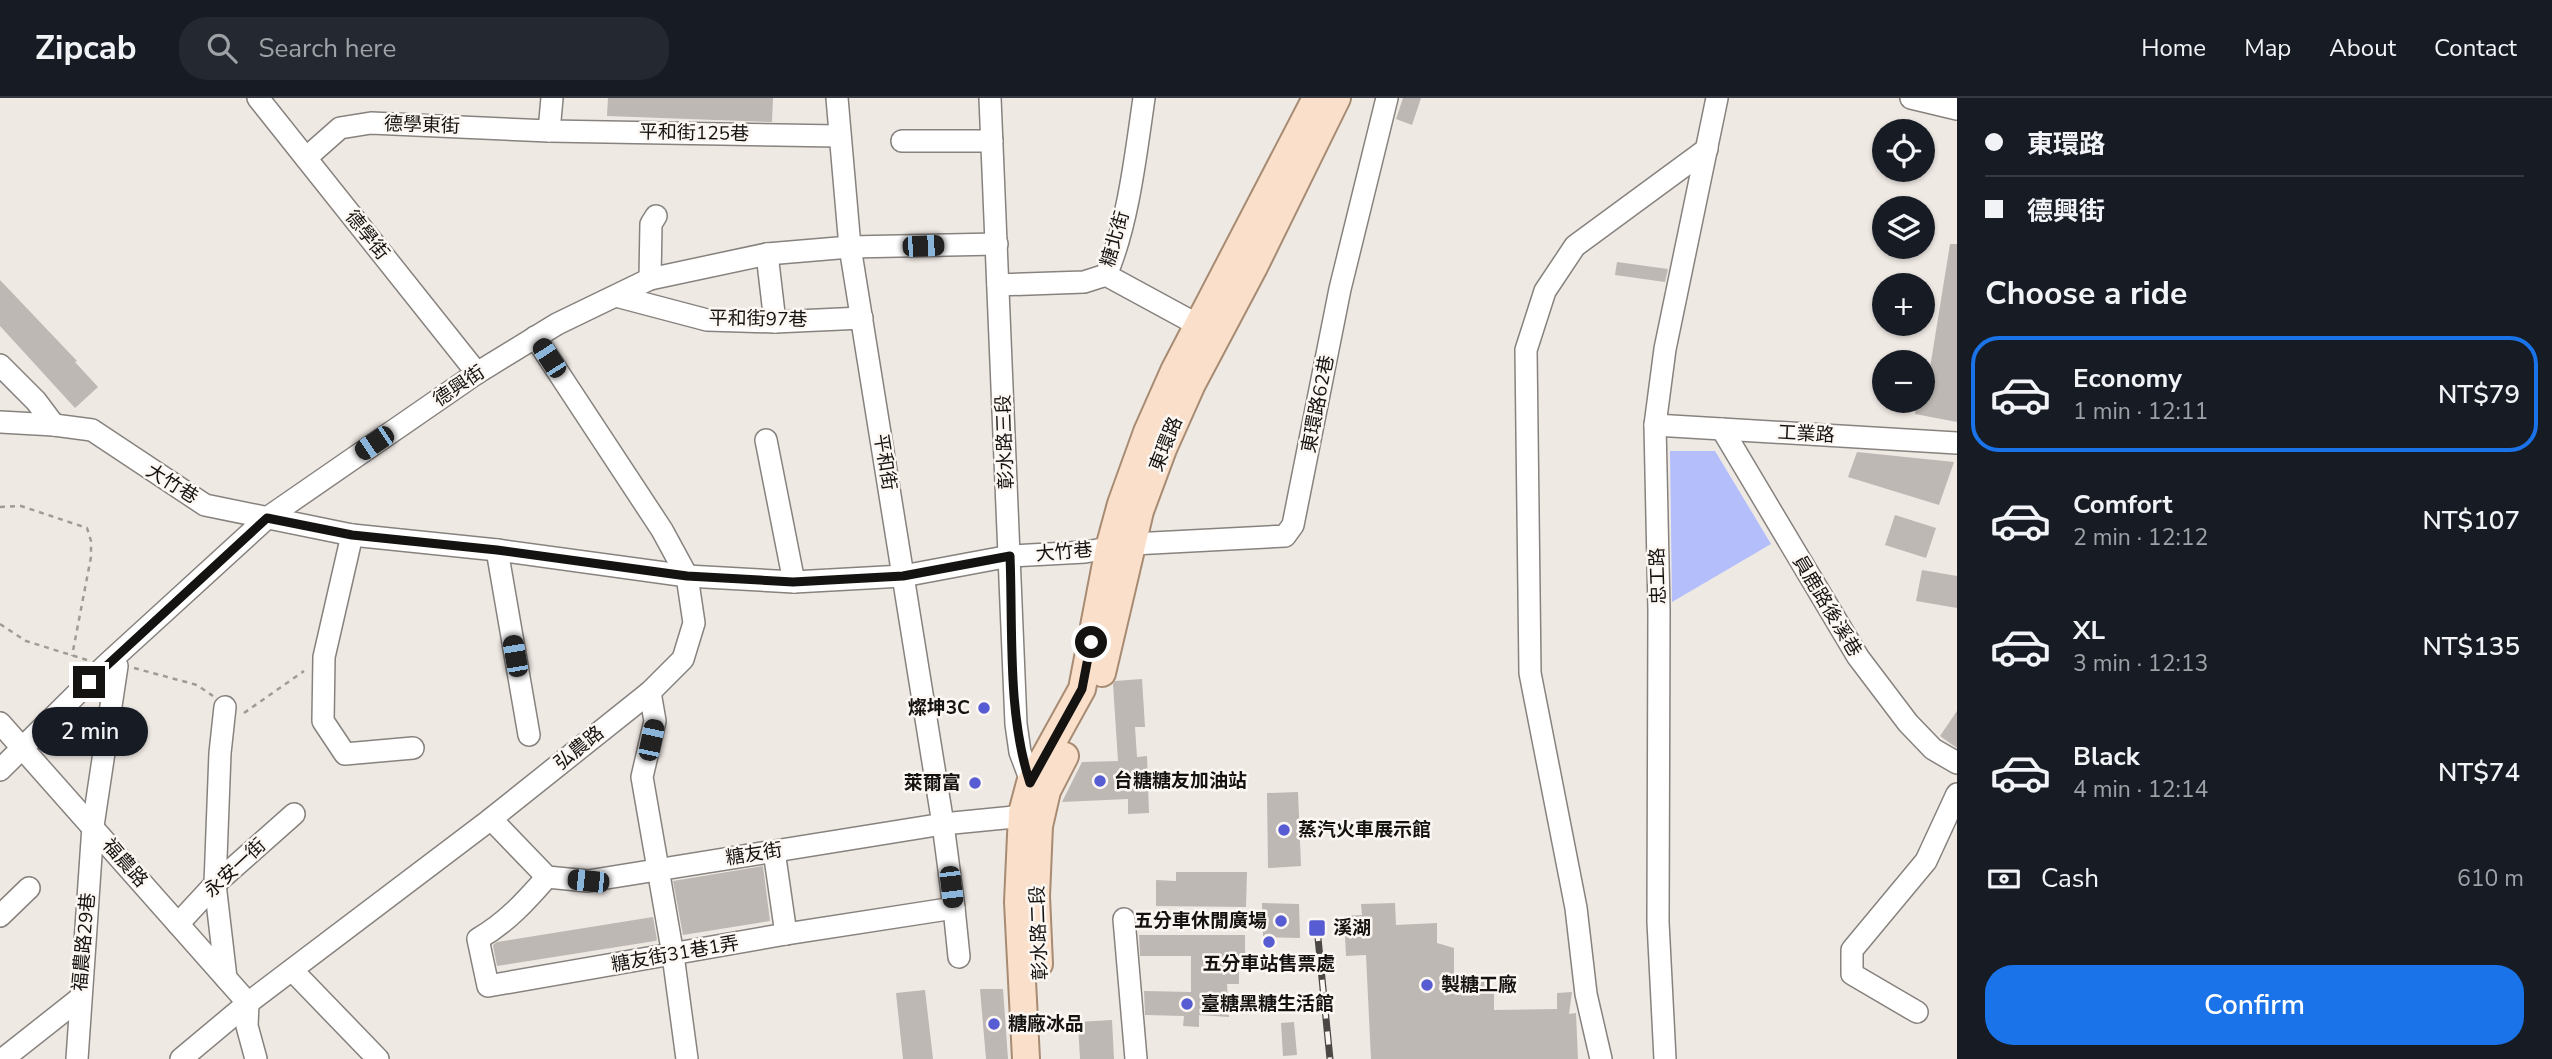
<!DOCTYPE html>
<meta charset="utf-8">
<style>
body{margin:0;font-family:"Nunito Sans","Noto Sans TC",sans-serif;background:#242831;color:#f1f3f6;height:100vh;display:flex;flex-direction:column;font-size:26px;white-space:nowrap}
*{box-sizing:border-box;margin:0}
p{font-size:23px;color:#9ea1a6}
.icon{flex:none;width:38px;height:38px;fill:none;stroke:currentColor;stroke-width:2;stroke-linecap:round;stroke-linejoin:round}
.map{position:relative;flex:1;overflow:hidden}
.side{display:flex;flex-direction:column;background:#171b24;width:595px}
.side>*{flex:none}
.banner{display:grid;align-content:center;height:154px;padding:0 28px;background:#171b24}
.tools{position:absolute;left:1872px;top:21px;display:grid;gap:14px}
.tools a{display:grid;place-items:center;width:63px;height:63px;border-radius:50%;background:#171b24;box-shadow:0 2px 5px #0004;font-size:35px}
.end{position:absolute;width:32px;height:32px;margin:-16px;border:9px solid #151311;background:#fff;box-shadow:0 0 0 4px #fff}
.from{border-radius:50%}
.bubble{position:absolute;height:49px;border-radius:24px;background:#171b24;box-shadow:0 2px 5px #0004;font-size:23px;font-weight:600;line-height:49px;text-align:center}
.car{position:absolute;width:21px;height:42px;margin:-21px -10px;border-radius:9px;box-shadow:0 0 5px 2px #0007;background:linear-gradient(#222 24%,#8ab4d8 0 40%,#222 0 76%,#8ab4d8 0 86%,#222 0)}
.banner b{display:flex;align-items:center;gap:24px;height:66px;font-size:26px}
.banner b+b{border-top:2px solid #363941}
.banner i{width:18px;height:18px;background:#f1f3f6}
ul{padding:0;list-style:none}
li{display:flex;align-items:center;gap:21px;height:116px;margin:0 14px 10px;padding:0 14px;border:4px solid transparent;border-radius:28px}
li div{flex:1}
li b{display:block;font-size:26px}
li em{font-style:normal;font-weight:600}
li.on{border-color:#1a73e8}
li>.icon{width:63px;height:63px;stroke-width:1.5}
h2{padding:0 28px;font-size:32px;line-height:84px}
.pay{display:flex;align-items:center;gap:18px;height:77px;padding:0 28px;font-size:26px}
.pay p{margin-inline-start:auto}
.cta{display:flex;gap:14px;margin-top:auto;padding:14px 28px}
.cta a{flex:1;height:80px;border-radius:28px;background:#1a73e8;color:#fff;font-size:28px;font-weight:600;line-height:80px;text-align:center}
header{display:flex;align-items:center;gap:42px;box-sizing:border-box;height:98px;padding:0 35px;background:#171b24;border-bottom:2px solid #363941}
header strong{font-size:33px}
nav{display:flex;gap:38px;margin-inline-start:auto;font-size:24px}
.search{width:490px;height:63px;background:#242831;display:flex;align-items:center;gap:18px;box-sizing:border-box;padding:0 24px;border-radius:28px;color:#9ea1a6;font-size:26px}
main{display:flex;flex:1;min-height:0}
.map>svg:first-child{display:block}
</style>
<header>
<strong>Zipcab</strong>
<div class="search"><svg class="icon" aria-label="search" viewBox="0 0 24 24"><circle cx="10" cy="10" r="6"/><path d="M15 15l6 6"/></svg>Search here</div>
<nav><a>Home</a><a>Map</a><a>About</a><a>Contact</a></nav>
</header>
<main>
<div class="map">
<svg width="1957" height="961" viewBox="0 0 1957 961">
<rect width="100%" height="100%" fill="#efe9e4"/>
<path fill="#b3befb" d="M1670,353H1715L1771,446L1672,504Z"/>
<g fill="#bdb8b3">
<path d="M608,0H773L772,24L607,18Z"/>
<path d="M1403,0H1421L1412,27L1396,21Z"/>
<path d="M1950,146H1957V324L1915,316L1917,303H1923V269L1930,270Z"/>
<path d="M1617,164L1668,171L1665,184L1615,177Z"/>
<path d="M0,182L77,263L75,264L98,289L75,310L0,228Z"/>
<path d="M1857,354L1954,364L1939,407L1848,379Z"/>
<path d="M1895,417L1936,430L1926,460L1885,447Z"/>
<path d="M1922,472L1957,478V510L1916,503Z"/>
<path d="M1142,581L1145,629H1135L1137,659L1147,658L1149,715L1128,716V701L1062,704L1082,664L1118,663L1113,586L1115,583Z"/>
<path d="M1957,613V650L1940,638Z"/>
<path d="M1298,694L1301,768L1268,770L1267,695Z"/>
<path d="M763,768L770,823L683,837L673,783Z"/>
<path d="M1176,774H1247L1246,809L1156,808V782L1176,783Z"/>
<path d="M1262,805L1299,806L1300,840L1263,839Z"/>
<path d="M1395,805L1396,827L1437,825V845L1454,850V880H1486V895H1494V912L1557,911V895L1572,894L1569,916L1576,915L1578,961H1371L1366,857L1346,858L1344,818L1362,817L1361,806Z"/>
<path d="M653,819L657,842L655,843L497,868L493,847L497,844Z"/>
<path d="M1139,837H1245V858H1239V886H1227L1229,919L1199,917V929L1183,928L1184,918L1145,917L1144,893L1191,894V858H1140Z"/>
<path d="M980,891H1003L1008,961H986Z"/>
<path d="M925,892L933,961H903L896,895Z"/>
<path d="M1112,922L1114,961H1080L1078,924Z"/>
<path d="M1294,924L1297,957L1283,958L1281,925Z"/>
</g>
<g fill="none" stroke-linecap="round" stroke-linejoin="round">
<g stroke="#87827e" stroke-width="24">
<g id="minor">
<path d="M258,0L477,275"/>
<path d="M837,0L850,149L943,726L954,810"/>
<path d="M990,0L1016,626L1020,654L1035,694"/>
<path d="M1911,0L1957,11"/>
<path d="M549,33L552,0"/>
<path d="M902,43H992"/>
<path d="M306,60L340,30L371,25L549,33L838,38"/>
<path d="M767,156L775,224"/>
<path d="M1106,177L1198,227"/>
<path d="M650,181L651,126L656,118"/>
<path d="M998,187L1084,184L1106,177C1128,127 1136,55 1144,0"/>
<path d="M616,198L707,222L775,224L862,220"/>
<path d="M0,267L36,303L54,327"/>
<path d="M0,324L54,327L92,332L205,407L352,437L497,452L687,478L794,484L903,478L1010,458L1085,454L1133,446L1285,438L1293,427L1340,191L1387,0"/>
<path d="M1655,327L1957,345"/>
<path d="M1722,331L1858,559L1908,625L1933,651L1957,665"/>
<path d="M766,342L794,484"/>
<path d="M352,437L324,559L323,623L345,656L413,650"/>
<path d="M497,452L529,637"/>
<path d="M650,594L655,623L642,679L673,857L687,961"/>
<path d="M225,609L220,655L215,786L226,880"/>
<path d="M0,625L248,905L247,928L256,961"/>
<path d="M0,672L106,567L267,420L477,275L557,226L650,181L767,156L850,149L997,146"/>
<path d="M491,721L547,779L588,783L943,726L1035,717"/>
<path d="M774,753L786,836"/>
<path d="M547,779C526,803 506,825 478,841L488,888L786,836L954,810L959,859"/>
<path d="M0,818L29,790"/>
<path d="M1124,821L1136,961"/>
<path d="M178,826L215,786L294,716"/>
<path d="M292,872L378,961"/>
<path d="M1917,914L1852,876V852L1926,763L1957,696"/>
<path d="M3,961L79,901"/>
<path d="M77,961L93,728L117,568"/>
<path d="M181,961L248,905L491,721L650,594L683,561L694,525L687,478L662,432L535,239"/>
<path d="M1601,961L1586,896L1576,810L1530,575L1526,252L1545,193L1575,148L1707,51"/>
<path d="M1665,961L1658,824L1659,512L1655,327L1665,251L1717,0"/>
</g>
</g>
<g stroke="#a78b72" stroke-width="30">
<g id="major">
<path d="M1102,575L1140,413L1163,351L1192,286L1254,169L1337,0"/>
<path d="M1039,866L1036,798L1039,728L1047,693L1065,658"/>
<path d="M1026,961L1018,804L1022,715L1030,685L1082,591L1109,450L1121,406L1147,334L1174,273L1316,0"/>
</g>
</g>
<g stroke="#a09b97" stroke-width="2.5" stroke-dasharray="5 5" stroke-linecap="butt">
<path d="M0,409L21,408L87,430L91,443V459L72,558"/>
<path d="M0,526L26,543L87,562"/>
<path d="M134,570L197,587L213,598"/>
<path d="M244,615L304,573"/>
</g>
<use href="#minor" stroke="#fff" stroke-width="21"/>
<use href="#major" stroke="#fae0ca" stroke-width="26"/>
<g stroke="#4a4744" stroke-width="7">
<path id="rail" d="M1317,830L1330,961"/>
</g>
<use href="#rail" stroke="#fcf7f2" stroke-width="4.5" stroke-dasharray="13" stroke-linecap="butt"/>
</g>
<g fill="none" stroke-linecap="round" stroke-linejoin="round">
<path stroke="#151311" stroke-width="9" d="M89,584L267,420L352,437L497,452L687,478L793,484L903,478L1010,458C1013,532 1007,615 1030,685L1082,591L1091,544"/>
</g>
<g fill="#575cd3" stroke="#fcf7f2" stroke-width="2.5">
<circle cx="984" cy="610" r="7"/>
<circle cx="1100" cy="683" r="7"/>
<circle cx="975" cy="685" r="7"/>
<circle cx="1284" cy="732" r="7"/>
<circle cx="1281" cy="823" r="7"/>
<rect x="1308" y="821" width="18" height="18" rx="3.5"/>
<circle cx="1269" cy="844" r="7"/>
<circle cx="1427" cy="887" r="7"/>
<circle cx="1187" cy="906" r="7"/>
<circle cx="994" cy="926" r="7"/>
</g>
<g text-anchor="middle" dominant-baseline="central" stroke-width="5" stroke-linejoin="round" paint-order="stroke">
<g font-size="19" fill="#151311" stroke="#fcf7f2">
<text transform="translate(422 27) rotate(2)">德學東街</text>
<text transform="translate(694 35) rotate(1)">平和街125巷</text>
<text transform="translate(367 137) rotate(51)">德學街</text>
<text transform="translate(1115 141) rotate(-74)">糖北街</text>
<text transform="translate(758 221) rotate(1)">平和街97巷</text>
<text transform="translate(459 288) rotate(-34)">德興街</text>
<text transform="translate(1318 306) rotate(-79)">東環路62巷</text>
<text transform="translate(1806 336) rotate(3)">工業路</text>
<text transform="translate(1005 344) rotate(-92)">彰水路三段</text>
<text transform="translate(1166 346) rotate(-68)">東環路</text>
<text transform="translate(885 364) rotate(81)">平和街</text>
<text transform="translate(172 386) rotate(32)">大竹巷</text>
<text transform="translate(1064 454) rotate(-5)">大竹巷</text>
<text transform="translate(1658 478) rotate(-92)">忠工路</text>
<text transform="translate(1827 508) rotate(59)">員鹿路後溪巷</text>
<text transform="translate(579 650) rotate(-39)">弘農路</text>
<text transform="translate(754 756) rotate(-9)">糖友街</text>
<text transform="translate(125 765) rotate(49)">福農路</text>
<text transform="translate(235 770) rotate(-43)">永安一街</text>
<text transform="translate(1039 835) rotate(-92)">彰水路二段</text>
<text transform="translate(84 844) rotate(-85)">福農路29巷</text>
<text transform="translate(675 856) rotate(-10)">糖友街31巷1弄</text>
</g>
<g font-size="19" font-weight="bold" fill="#151311" stroke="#fcf7f2" text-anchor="start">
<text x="970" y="610" text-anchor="end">燦坤3C</text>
<text x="1114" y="683">台糖糖友加油站</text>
<text x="961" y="685" text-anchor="end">萊爾富</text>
<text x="1298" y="732">蒸汽火車展示館</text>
<text x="1267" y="823" text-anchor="end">五分車休閒廣場</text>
<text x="1333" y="830">溪湖</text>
<text x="1269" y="866" text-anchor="middle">五分車站售票處</text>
<text x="1441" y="887">製糖工廠</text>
<text x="1201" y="906">臺糖黑糖生活館</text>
<text x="1008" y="926">糖廠冰品</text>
</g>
</g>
</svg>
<div class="tools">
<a><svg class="icon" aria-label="locate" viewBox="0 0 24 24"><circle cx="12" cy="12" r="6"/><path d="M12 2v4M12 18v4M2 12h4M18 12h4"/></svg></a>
<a><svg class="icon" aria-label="layers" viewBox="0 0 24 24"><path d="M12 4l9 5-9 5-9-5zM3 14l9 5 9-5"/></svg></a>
<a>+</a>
<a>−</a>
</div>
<i class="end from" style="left:1091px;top:544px"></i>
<i class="end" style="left:89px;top:584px"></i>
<div class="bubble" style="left:32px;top:609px;width:116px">2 min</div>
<i class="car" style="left:923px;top:148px;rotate:88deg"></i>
<i class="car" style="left:549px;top:260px;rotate:327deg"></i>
<i class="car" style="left:374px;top:345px;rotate:236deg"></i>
<i class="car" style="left:515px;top:558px;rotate:350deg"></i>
<i class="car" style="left:651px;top:642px;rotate:12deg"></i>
<i class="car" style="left:588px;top:783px;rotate:276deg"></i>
<i class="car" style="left:951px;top:789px;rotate:173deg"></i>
</div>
<section class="side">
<div class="banner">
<b><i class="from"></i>東環路</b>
<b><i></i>德興街</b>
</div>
<h2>Choose a ride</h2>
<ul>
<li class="on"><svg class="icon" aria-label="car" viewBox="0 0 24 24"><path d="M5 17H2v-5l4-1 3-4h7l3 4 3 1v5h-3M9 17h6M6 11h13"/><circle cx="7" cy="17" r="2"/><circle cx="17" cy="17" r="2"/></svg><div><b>Economy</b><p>1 min · 12:11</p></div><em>NT$79</em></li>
<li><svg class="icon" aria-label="car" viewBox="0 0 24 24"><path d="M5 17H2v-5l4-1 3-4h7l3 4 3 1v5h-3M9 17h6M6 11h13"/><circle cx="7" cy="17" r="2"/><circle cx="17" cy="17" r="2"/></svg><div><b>Comfort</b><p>2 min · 12:12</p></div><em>NT$107</em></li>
<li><svg class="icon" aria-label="car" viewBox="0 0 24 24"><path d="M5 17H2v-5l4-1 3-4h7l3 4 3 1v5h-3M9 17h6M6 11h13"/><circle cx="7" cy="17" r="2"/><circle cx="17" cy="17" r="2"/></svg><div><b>XL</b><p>3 min · 12:13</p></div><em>NT$135</em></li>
<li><svg class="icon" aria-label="car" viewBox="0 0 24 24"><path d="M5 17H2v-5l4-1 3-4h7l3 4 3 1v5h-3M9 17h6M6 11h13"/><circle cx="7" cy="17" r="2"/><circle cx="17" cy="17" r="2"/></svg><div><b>Black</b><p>4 min · 12:14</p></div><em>NT$74</em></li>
</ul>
<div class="pay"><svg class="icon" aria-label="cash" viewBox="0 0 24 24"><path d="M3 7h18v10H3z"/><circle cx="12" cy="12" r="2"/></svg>Cash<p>610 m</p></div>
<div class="cta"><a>Confirm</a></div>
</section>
</main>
